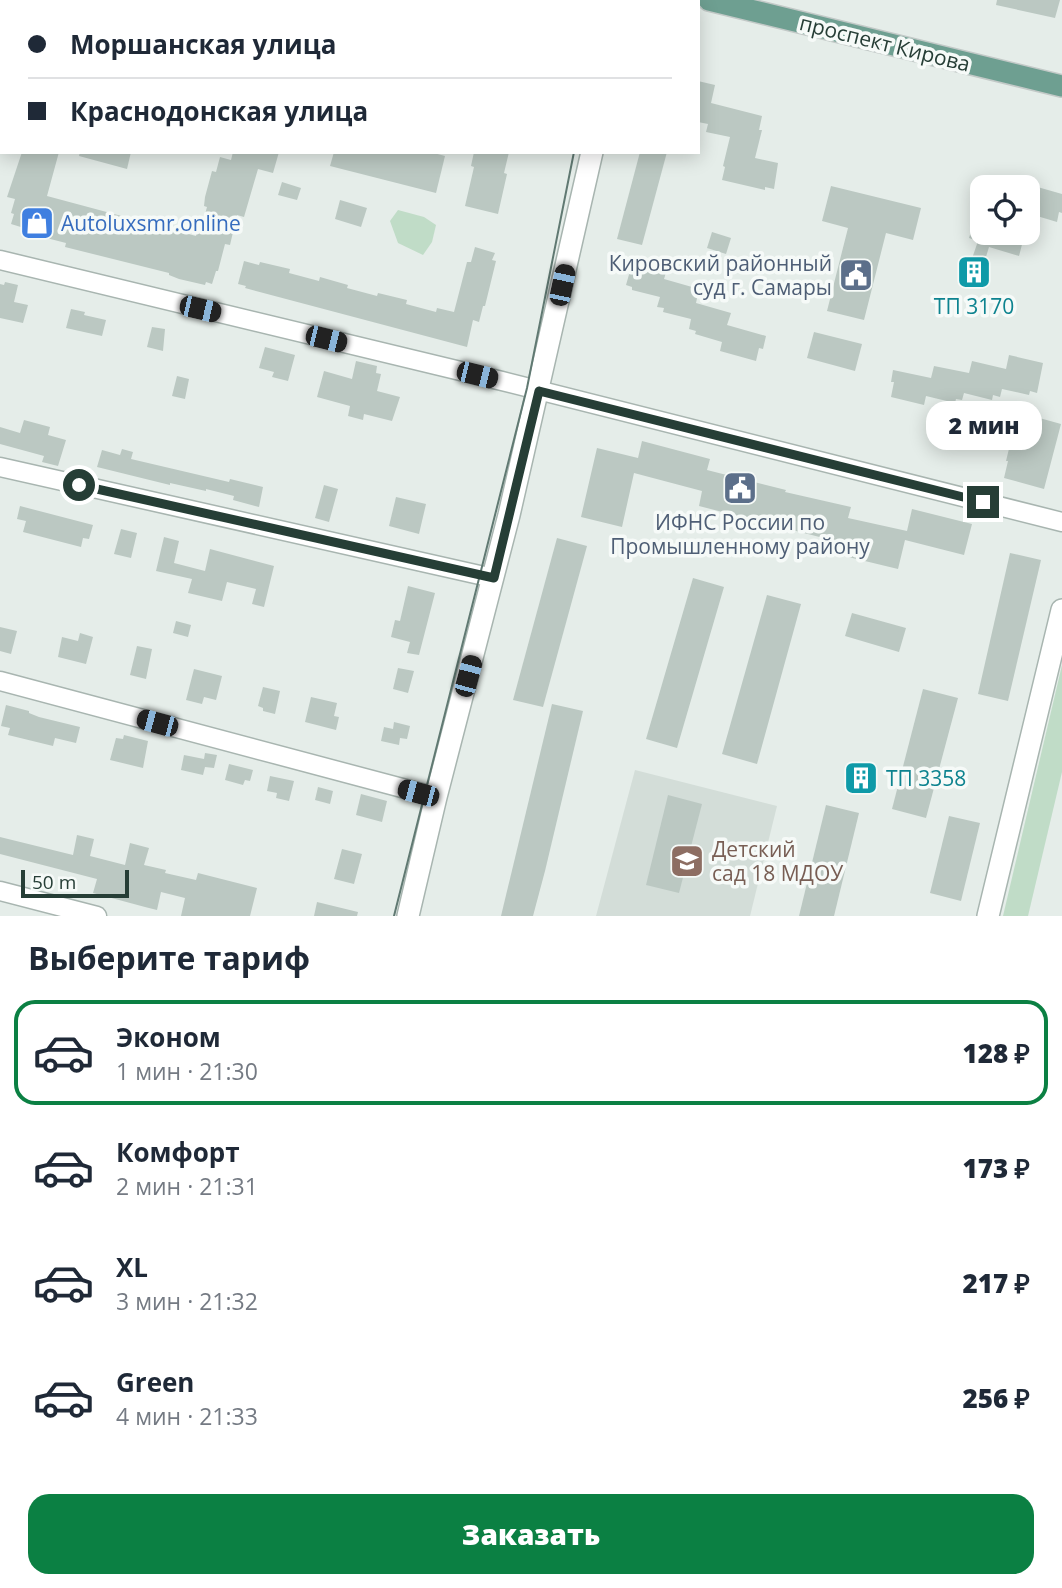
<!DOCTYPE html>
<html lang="ru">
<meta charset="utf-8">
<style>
body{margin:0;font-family:"Open Sans",sans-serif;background:#f6f6f7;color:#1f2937;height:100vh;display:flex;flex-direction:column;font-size:26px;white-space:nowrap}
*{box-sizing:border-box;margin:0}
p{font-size:23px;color:#747a83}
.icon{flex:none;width:38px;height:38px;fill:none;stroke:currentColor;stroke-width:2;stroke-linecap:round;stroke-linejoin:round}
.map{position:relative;height:916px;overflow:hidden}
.sheet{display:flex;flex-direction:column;background:#fff;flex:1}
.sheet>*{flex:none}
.hud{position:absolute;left:0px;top:0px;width:700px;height:154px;box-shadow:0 4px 18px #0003;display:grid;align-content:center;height:154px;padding:0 28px;background:#fff}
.controls{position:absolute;left:970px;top:175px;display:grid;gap:14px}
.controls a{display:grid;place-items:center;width:70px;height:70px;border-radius:14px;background:#fff;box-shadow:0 4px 18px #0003;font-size:35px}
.scale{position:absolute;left:21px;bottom:18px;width:108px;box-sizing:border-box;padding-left:7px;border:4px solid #263e36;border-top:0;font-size:19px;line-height:24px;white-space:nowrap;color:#263e36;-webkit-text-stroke:5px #f6faf8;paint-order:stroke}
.end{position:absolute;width:32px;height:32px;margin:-16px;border:9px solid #263e36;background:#fff;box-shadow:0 0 0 4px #fff}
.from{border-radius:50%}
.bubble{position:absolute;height:49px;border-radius:21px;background:#fff;box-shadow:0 4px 18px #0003;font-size:23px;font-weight:800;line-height:49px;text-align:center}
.car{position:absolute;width:21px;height:42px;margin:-21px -10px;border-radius:9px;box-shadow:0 0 5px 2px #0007;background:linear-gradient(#222 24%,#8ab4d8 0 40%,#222 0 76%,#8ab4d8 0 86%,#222 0)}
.hud b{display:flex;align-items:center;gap:24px;height:66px;font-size:26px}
.hud b+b{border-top:2px solid #e0e1e3}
.hud i{width:18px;height:18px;background:#1f2937}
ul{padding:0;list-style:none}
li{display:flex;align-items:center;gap:21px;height:105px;margin:0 14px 10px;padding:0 14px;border:4px solid transparent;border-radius:21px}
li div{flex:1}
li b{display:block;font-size:26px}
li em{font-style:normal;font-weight:800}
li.on{border-color:#0b8043}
li>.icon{width:63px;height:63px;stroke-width:1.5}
h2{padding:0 28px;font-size:32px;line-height:84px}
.primary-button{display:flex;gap:14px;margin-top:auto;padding:14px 28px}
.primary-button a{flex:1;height:80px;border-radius:21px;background:#0b8043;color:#fff;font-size:28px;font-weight:800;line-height:80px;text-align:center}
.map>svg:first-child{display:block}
</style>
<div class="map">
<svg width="1062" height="916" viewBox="0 0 1062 916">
<rect width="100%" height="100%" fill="#e5ede9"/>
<path fill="#d3ddd8" d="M635,770L777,806L750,916H596Z"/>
<g fill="#c0dcc7">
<path d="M398,210L424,217L436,225L432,242L423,255L398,243L390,221Z"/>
<path d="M1062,665V772L1028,916H1003Z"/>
</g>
<g fill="#bbc8c2">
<path d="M997,0H1060L1055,18L996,5Z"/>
<path d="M698,81L715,85L711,103L762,116L759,130H762L755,158L778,163L774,189L765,187V190L722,180L725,167L723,166L730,137L706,132L708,124L698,122Z"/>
<path d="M22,152H59L47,196L196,236L198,228L201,229L207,207L204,206L205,197L212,171L216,172L220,157L231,160L233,152H279L273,173L258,169L244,217L237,215L230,245L225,244L218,271H216L212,284L206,282L205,285L179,279L169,275V273L65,247L66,243L23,232L24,228L11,224L14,214L11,213L15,199L7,197Z"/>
<path d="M80,152H131L127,169L79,156Z"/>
<path d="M334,152H430L445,156L436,193L330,166Z"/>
<path d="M474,152H509L504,173L507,174L498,214L465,206L474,167L471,166Z"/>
<path d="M640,152H667L642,245L617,239Z"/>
<path d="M282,182L301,188L297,200L278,195Z"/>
<path d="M1027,184L1062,194V213L1059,212L1057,222L1027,213Z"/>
<path d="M831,186L921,208L913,240L886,233L864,320L827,311L848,228L822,221Z"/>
<path d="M340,200L367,208L361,227L335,219Z"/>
<path d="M979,206H982V233H1025L1019,256L989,247L978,283L965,279L978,241L969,238Z"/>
<path d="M712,232L731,238L726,254L707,248Z"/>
<path d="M475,247L495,253L492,260L496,261L485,306H483L479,322L473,320L467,347L245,288L246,286L238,284L244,261L259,265L260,262L290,269L289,273L319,281L320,277L348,285L347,288L377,296L378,293L407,300L406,304L436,312L437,308L454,312L467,262H471Z"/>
<path d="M634,257L668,266L664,279L699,289L696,303L731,313L727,325L766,336L763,349L759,348L756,361L720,351L722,342L695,334L696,331L689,329L691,319L663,312L664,308L657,307L660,297L632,290V287L626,285Z"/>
<path d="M5,282L18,285L14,302L28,305L23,323L0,318V284L4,285Z"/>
<path d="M71,309L85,312L84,315L106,320L102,336L66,328Z"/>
<path d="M152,327L165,329L163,351L147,347Z"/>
<path d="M814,332L862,344L855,371L807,358Z"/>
<path d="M265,347L295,355L288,381L272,377L274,372L259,368Z"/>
<path d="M1009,355L1043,363L1037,393L1030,391L1029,395L1002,389L1000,397L993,395L992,400L964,393L962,400L956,399L955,403L926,396L924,405L891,397L894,382H891L893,370L931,378L934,366L969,373L972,361L1006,369Z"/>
<path d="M356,361L377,366L376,373L381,374L377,391L400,397L392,421L364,414L363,420L348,416L350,406L317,397L324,371L352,379Z"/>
<path d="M177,376L189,379L185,399L172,396Z"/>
<path d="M1018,412L1061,424L1044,489L1004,478L1008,461H1006Z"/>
<path d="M24,420L50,427L48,435L66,440L58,466L42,462L44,456L0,444V427L20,433Z"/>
<path d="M642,441L710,459L707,470L786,490L785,492L851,507L848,518L907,531L912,509L972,524L964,555L905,540L898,569L840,555L843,543L699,506L702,491L634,473L622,527L581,517L597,448L638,458Z"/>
<path d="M122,449L133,452L131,459L229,482L230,479L263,487L259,507L233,500L234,496L206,489V491L170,483V485L97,467L102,450L120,455Z"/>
<path d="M324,485L338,489L329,522L315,518Z"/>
<path d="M396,497L426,504L419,534L389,526Z"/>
<path d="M20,506L93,525L89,539L83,538L81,547L23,532L26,521L17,519Z"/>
<path d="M121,529L137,533L131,558L114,554Z"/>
<path d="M164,537L179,541L174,563L205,571L210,549L274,566L264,607L252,604L256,589L227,582L222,601L188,593L192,579L156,571Z"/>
<path d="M557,538L587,546L543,707L513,700Z"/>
<path d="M1010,553L1041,560L1008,701L978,694Z"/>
<path d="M693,578L724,587L677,748L646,739Z"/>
<path d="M408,586L435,593L419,655L407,653L410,642L391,637L395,620L400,621Z"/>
<path d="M767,595L801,604L757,764L722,754Z"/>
<path d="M852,613L906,628L899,652L845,636Z"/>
<path d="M176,621L191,625L188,637L173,633Z"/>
<path d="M0,627L17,631L11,654L0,651Z"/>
<path d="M80,633L93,637L86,664L58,657L62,637L78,641Z"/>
<path d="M137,646L152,649L146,679L130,675Z"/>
<path d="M398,668L414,671L408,693L393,689Z"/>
<path d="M194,669L222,676L216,700L204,697L202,704L186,700Z"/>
<path d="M263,687L280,691L275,714L263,711V708L258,706Z"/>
<path d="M923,689L958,698L926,818L892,809Z"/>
<path d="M311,697L337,703L334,716L339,717L336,730L305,722Z"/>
<path d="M552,704L583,711L545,871L533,916H501Z"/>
<path d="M6,705L29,711V713L39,717L80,727L76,743L55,738L53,746L8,735L10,728L1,726Z"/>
<path d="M394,722L410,726L407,739L400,738L399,745L381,741L384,727L393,729Z"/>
<path d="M124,735L148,741L143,768L110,760L116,738L123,739Z"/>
<path d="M205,753L217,755L214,768L205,767L203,775L181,770L184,755L204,759Z"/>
<path d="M229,764L253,770L250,781L245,780L243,785L225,780Z"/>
<path d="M854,765L874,770L868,791L848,786Z"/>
<path d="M270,776L294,781L289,801L276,798L277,793L267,791Z"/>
<path d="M318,787L333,791L330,804L315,800Z"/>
<path d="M361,794L387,801L382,822L356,815Z"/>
<path d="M668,795L702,804L679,893L646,885Z"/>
<path d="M826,805L859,813L834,916H799Z"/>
<path d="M949,816L980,823L961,901L930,893Z"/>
<path d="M77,835L94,839L90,856L125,865L130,843L149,848L144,865L166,870L165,873L196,880L198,873L257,888L250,916H181L185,898L161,892L157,910L145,907L93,893L97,879L0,854V837L73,855Z"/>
<path d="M342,849L362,854L354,884L334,879Z"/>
<path d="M317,902L358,912L357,916H314Z"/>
</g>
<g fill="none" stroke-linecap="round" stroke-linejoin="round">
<g stroke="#a8b5b0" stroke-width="21">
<g id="minor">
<path d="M23,2V0"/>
<path d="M0,96L2,88"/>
<path d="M0,260L502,381L1062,522"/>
<path d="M0,467L493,578"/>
<path d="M0,681L436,797"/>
<path d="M0,891L97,916"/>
</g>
</g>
<g stroke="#a8b5b0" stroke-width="24">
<g id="tertiary">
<path d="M625,2L626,0"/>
<path d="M408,916L436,797L509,515L592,152"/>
<path d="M988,916L1062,610"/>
</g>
</g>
<g stroke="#c2c9c7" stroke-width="24">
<path id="primary" d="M709,0L1062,86"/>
</g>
<use href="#minor" stroke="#fff" stroke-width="18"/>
<use href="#tertiary" stroke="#fff" stroke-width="21"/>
<use href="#primary" stroke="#6e9f91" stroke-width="21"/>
<g stroke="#607972" stroke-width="2">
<path d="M597,2V0"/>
<path d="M394,916L527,388L574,152"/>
</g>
</g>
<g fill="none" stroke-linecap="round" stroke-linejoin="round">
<path stroke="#263e36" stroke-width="9" d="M79,485L494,578L539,391L983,502"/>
</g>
<defs>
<g id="shop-square" transform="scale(1.75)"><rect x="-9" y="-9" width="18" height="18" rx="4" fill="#3f7fe0" stroke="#f6faf8"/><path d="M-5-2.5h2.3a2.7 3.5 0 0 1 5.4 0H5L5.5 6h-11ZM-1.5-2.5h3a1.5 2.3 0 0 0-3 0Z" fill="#fff"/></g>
<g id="building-square" transform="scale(1.75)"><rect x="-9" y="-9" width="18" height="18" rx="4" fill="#0f9aa8" stroke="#f6faf8"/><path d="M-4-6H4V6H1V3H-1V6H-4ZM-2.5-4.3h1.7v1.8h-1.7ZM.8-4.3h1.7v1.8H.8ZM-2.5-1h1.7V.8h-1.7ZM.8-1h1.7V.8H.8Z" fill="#fff"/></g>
<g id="civic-square" transform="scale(1.75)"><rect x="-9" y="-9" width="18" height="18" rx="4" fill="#5c6f8a" stroke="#f6faf8"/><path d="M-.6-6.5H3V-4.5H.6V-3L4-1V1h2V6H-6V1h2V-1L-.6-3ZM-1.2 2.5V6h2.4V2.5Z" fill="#fff"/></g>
<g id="school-square" transform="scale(1.75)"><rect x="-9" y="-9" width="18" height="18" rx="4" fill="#8d6e63" stroke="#f6faf8"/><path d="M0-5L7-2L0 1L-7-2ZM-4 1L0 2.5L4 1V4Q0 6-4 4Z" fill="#fff"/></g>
</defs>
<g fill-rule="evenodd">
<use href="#shop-square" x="37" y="223"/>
<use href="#building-square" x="974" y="272"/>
<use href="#civic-square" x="856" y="275"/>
<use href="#civic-square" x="740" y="488"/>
<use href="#building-square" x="861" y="778"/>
<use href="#school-square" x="687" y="861"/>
</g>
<g text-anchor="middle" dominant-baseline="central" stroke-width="7" stroke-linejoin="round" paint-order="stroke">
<g font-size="21" fill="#263e36" stroke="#f6faf8">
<text transform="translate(885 43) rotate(14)">проспект Кирова</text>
</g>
<g font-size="21" fill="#366cbe" stroke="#f6faf8" text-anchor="start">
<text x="61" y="223">Autoluxsmr.online</text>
</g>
<g font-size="21" fill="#4e5e75" stroke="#f6faf8" text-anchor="end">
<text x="832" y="263">Кировский районный<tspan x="832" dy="24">суд г. Самары</tspan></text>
<text x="740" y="522" text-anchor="middle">ИФНС России по<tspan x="740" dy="24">Промышленному району</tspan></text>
</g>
<g font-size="21" fill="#0d838f" stroke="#f6faf8">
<text x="974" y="306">ТП 3170</text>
<text x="886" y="778" text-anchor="start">ТП 3358</text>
</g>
<g font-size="21" fill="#785e54" stroke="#f6faf8" text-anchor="start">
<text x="712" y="849">Детский<tspan x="712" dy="24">сад 18 МДОУ</tspan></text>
</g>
</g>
</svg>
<div class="controls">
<a><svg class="icon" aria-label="locate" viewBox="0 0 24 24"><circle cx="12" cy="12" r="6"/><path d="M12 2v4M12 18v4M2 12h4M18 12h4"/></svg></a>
</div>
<div class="scale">50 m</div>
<i class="end from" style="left:79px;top:485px"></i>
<i class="end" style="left:983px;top:502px"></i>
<div class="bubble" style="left:926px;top:401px;width:116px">2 мин</div>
<i class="car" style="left:562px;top:285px;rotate:12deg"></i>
<i class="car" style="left:200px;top:309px;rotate:103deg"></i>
<i class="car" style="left:326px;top:339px;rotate:104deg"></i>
<i class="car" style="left:477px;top:375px;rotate:104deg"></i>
<i class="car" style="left:468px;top:676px;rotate:15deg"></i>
<i class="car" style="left:157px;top:723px;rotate:285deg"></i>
<i class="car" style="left:418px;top:793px;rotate:285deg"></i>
<div class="hud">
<b><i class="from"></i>Моршанская улица</b>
<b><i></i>Краснодонская улица</b>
</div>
</div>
<section class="sheet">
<h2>Выберите тариф</h2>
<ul>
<li class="on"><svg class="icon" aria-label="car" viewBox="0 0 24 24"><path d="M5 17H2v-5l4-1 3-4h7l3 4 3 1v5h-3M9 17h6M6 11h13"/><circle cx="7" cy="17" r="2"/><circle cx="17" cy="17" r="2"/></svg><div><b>Эконом</b><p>1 мин · 21:30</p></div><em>128 ₽</em></li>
<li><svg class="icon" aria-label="car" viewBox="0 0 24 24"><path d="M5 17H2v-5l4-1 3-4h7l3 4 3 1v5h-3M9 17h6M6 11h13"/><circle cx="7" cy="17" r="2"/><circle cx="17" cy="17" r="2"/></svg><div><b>Комфорт</b><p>2 мин · 21:31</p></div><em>173 ₽</em></li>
<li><svg class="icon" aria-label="car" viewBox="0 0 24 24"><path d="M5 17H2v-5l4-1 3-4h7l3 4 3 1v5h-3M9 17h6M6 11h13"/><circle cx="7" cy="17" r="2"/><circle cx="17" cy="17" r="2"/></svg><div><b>XL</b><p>3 мин · 21:32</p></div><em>217 ₽</em></li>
<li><svg class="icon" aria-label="car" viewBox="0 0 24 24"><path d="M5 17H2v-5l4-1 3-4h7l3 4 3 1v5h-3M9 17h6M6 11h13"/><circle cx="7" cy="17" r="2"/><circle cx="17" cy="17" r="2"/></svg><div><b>Green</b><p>4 мин · 21:33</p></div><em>256 ₽</em></li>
</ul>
<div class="primary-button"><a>Заказать</a></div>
</section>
